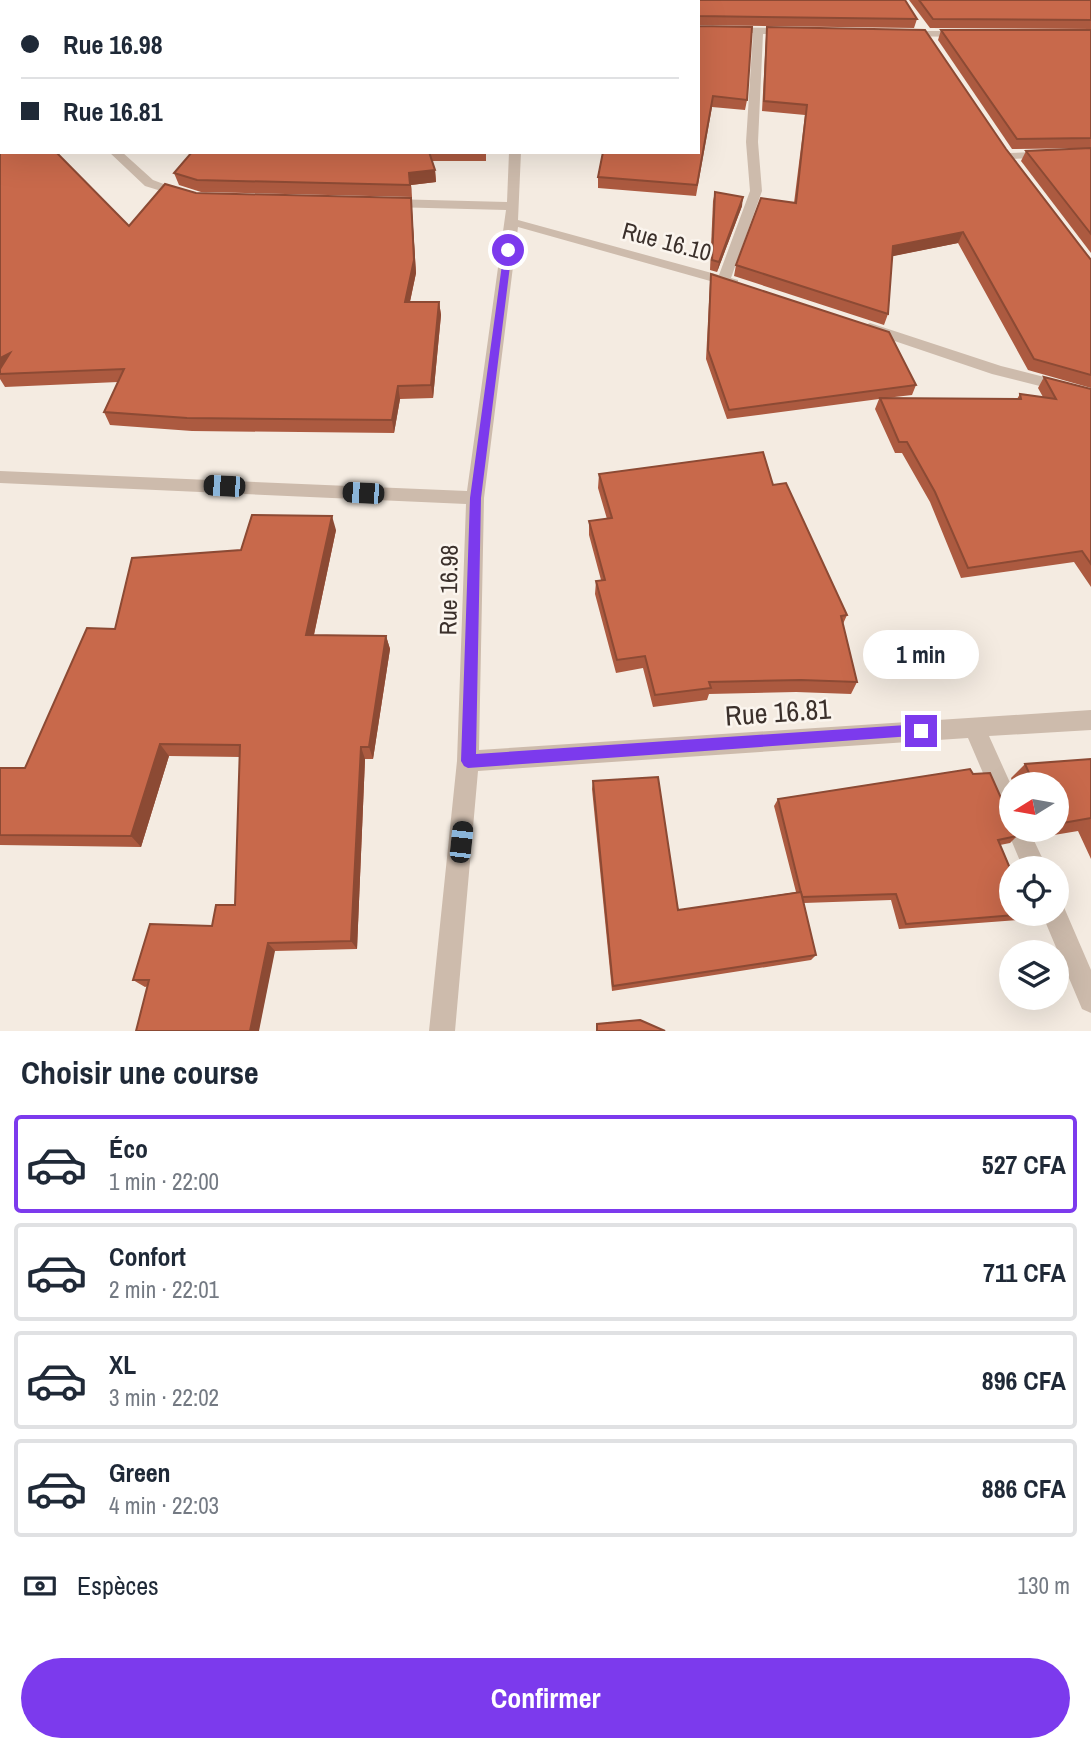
<!DOCTYPE html>
<html lang="fr">
<meta charset="utf-8">
<style>
body{margin:0;font-family:"Archivo Narrow",sans-serif;background:#f6f6f7;color:#1f2937;height:100vh;display:flex;flex-direction:column;font-size:26px;white-space:nowrap}
*{box-sizing:border-box;margin:0}
p{font-size:23px;color:#747a83}
.icon{flex:none;width:38px;height:38px;fill:none;stroke:currentColor;stroke-width:2;stroke-linecap:round;stroke-linejoin:round}
.map{position:relative;height:1031px;overflow:hidden}
.drawer{display:flex;flex-direction:column;background:#fff;flex:1}
.drawer>*{flex:none}
.top-card{position:absolute;left:0px;top:0px;width:700px;height:154px;box-shadow:0 7px 28px #0002;display:grid;align-content:center;height:154px;padding:0 21px;background:#fff}
.needle{width:46px;rotate:259deg}
.controls{position:absolute;left:999px;top:772px;display:grid;gap:14px}
.controls a{display:grid;place-items:center;width:70px;height:70px;border-radius:50%;background:#fff;box-shadow:0 7px 28px #0002;font-size:35px}
.end{position:absolute;width:32px;height:32px;margin:-16px;border:9px solid #7c3aed;background:#fff;box-shadow:0 0 0 4px #fff}
.from{border-radius:50%}
.bubble{position:absolute;height:49px;border-radius:24px;background:#fff;box-shadow:0 7px 28px #0002;font-size:23px;font-weight:800;line-height:49px;text-align:center}
.car{position:absolute;width:21px;height:42px;margin:-21px -10px;border-radius:9px;box-shadow:0 0 5px 2px #0007;background:linear-gradient(#222 24%,#8ab4d8 0 40%,#222 0 76%,#8ab4d8 0 86%,#222 0)}
.top-card b{display:flex;align-items:center;gap:24px;height:66px;font-size:26px}
.top-card b+b{border-top:2px solid #e0e1e3}
.top-card i{width:18px;height:18px;background:#1f2937}
ul{padding:0;list-style:none}
li{display:flex;align-items:center;gap:21px;height:98px;margin:0 14px 10px;padding:0 7px;border:4px solid #e0e1e3;border-radius:7px}
li div{flex:1}
li b{display:block;font-size:26px}
li em{font-style:normal;font-weight:800}
li.active{border-color:#7c3aed}
li>.icon{width:63px;height:63px;stroke-width:1.5}
h2{padding:0 21px;font-size:32px;line-height:84px}
.pay{display:flex;align-items:center;gap:18px;height:77px;padding:0 21px;font-size:26px}
.pay p{margin-inline-start:auto}
.button{display:flex;gap:14px;margin-top:auto;padding:14px 21px}
.button a{flex:1;height:80px;border-radius:42px;background:#7c3aed;color:#fff;font-size:28px;font-weight:800;line-height:80px;text-align:center}
.map>svg:first-child{display:block}
</style>
<div class="map">
<svg width="1091" height="1031" viewBox="0 0 1091 1031">
<rect width="100%" height="100%" fill="#f4ebe1"/>
<g fill="none" stroke-linecap="round" stroke-linejoin="round">
<g fill="#cdbbac" fill-rule="evenodd">
<path d="M524,0H532L523,2Z"/>
<path d="M698,27L789,28L794,31L789,34H763L758,142L762,191L731,278L738,280V286H728L518,227L484,498L479,750L1091,710V730L989,736L1012,787V830H1029L1047,868H1023L1007,830L1009,824L1004,822L968,738L478,771L455,1031H429L457,761L466,504L0,483V471L467,491L506,210L390,207L384,203L390,199L507,202L509,152H521L518,220L719,275L750,191L746,142L753,33H698Z"/>
<path d="M905,31H961L966,34L961,37L902,36V32Z"/>
<path d="M1091,150V156L1008,159L1002,156L1008,153Z"/>
<path d="M109,152H122L153,180L190,194L184,198L145,186Z"/>
<path d="M870,323L1001,366L1091,389V399L992,374L865,331L863,328L865,325Z"/>
<path d="M1057,903L1063,905L1091,970V1013L1082,1009L1042,914H1057Z"/>
</g>
</g>
<g fill="#ac5a40">
<path d="M0,0L2,2V152L129,226L196,193L412,210L416,273L410,302H439L441,315L433,398L400,399L394,433L192,431L110,425L104,412L118,382L5,387L0,379Z"/>
<path d="M909,0H1091V29L930,28Z"/>
<path d="M698,2L917,19L914,28L699,25L747,100L745,110L712,107L696,196L598,188V177L698,152Z"/>
<path d="M767,27L1006,149L1091,260V388L1028,370L958,243L892,256L888,314L884,325L734,276L736,265L794,203L805,115L762,111L766,37Z"/>
<path d="M941,30H1091V148L1012,149L938,40Z"/>
<path d="M1091,148V253L1021,161L1026,151Z"/>
<path d="M192,152H486V161H432L435,170L436,182L411,185L412,197L201,192L179,185L174,173Z"/>
<path d="M715,192L742,206L717,272L710,270L713,201Z"/>
<path d="M711,274L916,385L912,395L886,398L1017,399L1020,394L1043,397L1038,388L1044,377L1091,389V587L1074,562L961,578L930,502L902,453H895L875,409L879,399L727,419L706,359L710,283Z"/>
<path d="M599,474L773,485L847,615L843,624L857,682L851,694L796,692L709,694L707,700L653,707L643,668L616,673L595,594L596,581L601,580L589,535V521L607,519L598,488Z"/>
<path d="M336,530L314,635L386,636L390,649L373,759H365L357,949L275,951L145,987L133,980L212,926L235,905L240,757L169,756L141,847L0,845V768H25L115,629L241,550Z"/>
<path d="M1091,759V859L1078,831L1036,838L1030,830H1057V784H1013L1011,778L1025,764Z"/>
<path d="M973,774L1017,836L1010,843L1000,845L1027,914L1019,920L899,929L891,900L804,903L816,955L811,960L612,991L592,789L593,781L678,910L796,892L774,806L778,799Z"/>
</g>
<g fill="#8c4a34">
<path d="M435,170L436,182L411,185L412,197L409,173Z"/>
<path d="M743,197L742,206L717,272L719,262Z"/>
<path d="M411,198L416,273L407,315L405,302Z"/>
<path d="M963,232L958,243L889,257L893,246Z"/>
<path d="M439,302L441,315L433,398L431,385Z"/>
<path d="M10,353L0,374V358Z"/>
<path d="M398,386L400,399L394,433L392,420Z"/>
<path d="M332,516L336,530L311,648L306,635Z"/>
<path d="M386,636L390,649L373,759L369,747Z"/>
<path d="M160,744L169,756L141,847L131,836Z"/>
<path d="M361,747L365,759L357,949L351,941Z"/>
<path d="M268,943L275,951L259,1031H250Z"/>
</g>
<g fill="#c8694b" stroke="#8c4a34" stroke-width="2">
<path d="M0,0H484V2H2V152H56L129,226L165,184L196,193L411,198L414,260L405,302H439L431,385L398,386L392,420L187,418L104,412L124,369L0,374V369L10,353L0,358Z"/>
<path d="M586,0H905L917,19L698,16V2H586Z"/>
<path d="M919,0H1091V20L933,19Z"/>
<path d="M698,21L699,26L752,27L747,100L713,96L697,185L598,177L603,152H698Z"/>
<path d="M767,27L925,30L1006,149L1091,260V375L1034,359L963,232L893,246L888,314L736,265L761,198L796,203L807,105L764,101Z"/>
<path d="M941,30H1091V138L1017,139Z"/>
<path d="M1091,148V234L1026,151Z"/>
<path d="M192,152H429L435,170L409,173L410,185L197,180L174,173Z"/>
<path d="M715,192L743,197L719,262L712,260Z"/>
<path d="M711,274L889,332L916,385L729,410L708,350Z"/>
<path d="M1044,377L1091,389V564L1082,551L968,568L935,492L907,442H899L880,398L1021,399L1020,394L1056,399Z"/>
<path d="M763,452L773,485L786,483L847,615L841,616L857,682L801,680L709,682L711,688L655,695L645,656L617,660L596,581L605,580L589,521L612,518L599,474Z"/>
<path d="M252,515L332,516L306,635L386,636L369,747H361L351,941L268,943L250,1031H136L149,980H133L150,924L212,926L216,905H235L240,745L160,744L131,836L0,835V768H25L87,628L115,629L132,558L241,550Z"/>
<path d="M1091,759V818L1057,824V784H1029V773L1025,764Z"/>
<path d="M970,769L973,774L990,773L1009,816L1012,818V830H1014L1017,836L998,840L1012,873V914H1027L906,924L896,894L802,897L778,799Z"/>
<path d="M658,777L678,910L801,892L816,955L613,986L593,781Z"/>
<path d="M640,1020L665,1031H597V1024Z"/>
</g>
<path fill="#7c3aed" d="M508,247L512,250L481,498L476,754L921,724L926,726V735L468,768L464,766L461,761L470,498L504,250Z"/>
<g text-anchor="middle" dominant-baseline="central" stroke-width="5" stroke-linejoin="round" paint-order="stroke">
<g font-size="24" fill="#3b302b" stroke="#fbf5ee">
<text transform="translate(667 241) rotate(15)">Rue 16.10</text>
<text transform="translate(448 590) rotate(-89)">Rue 16.98</text>
</g>
<g font-size="28" fill="#3b302b" stroke="#fbf5ee">
<text transform="translate(778 712) rotate(-4)">Rue 16.81</text>
</g>
</g>
</svg>
<div class="controls">
<a><svg class="needle" viewBox="-14 -14 28 28"><path d="M0-13l5 13h-10z" fill="#e53935"/><path d="M0 13l5-13h-10z" fill="#747a83"/></svg></a>
<a><svg class="icon" aria-label="locate" viewBox="0 0 24 24"><circle cx="12" cy="12" r="6"/><path d="M12 2v4M12 18v4M2 12h4M18 12h4"/></svg></a>
<a><svg class="icon" aria-label="layers" viewBox="0 0 24 24"><path d="M12 4l9 5-9 5-9-5zM3 14l9 5 9-5"/></svg></a>
</div>
<i class="end from" style="left:508px;top:250px"></i>
<i class="end" style="left:921px;top:731px"></i>
<div class="bubble" style="left:863px;top:630px;width:116px">1 min</div>
<i class="car" style="left:224px;top:486px;rotate:273deg"></i>
<i class="car" style="left:363px;top:493px;rotate:273deg"></i>
<i class="car" style="left:461px;top:842px;rotate:6deg"></i>
<div class="top-card">
<b><i class="from"></i>Rue 16.98</b>
<b><i></i>Rue 16.81</b>
</div>
</div>
<section class="drawer">
<h2>Choisir une course</h2>
<ul>
<li class="active"><svg class="icon" aria-label="car" viewBox="0 0 24 24"><path d="M5 17H2v-5l4-1 3-4h7l3 4 3 1v5h-3M9 17h6M6 11h13"/><circle cx="7" cy="17" r="2"/><circle cx="17" cy="17" r="2"/></svg><div><b>Éco</b><p>1 min · 22:00</p></div><em>527 CFA</em></li>
<li><svg class="icon" aria-label="car" viewBox="0 0 24 24"><path d="M5 17H2v-5l4-1 3-4h7l3 4 3 1v5h-3M9 17h6M6 11h13"/><circle cx="7" cy="17" r="2"/><circle cx="17" cy="17" r="2"/></svg><div><b>Confort</b><p>2 min · 22:01</p></div><em>711 CFA</em></li>
<li><svg class="icon" aria-label="car" viewBox="0 0 24 24"><path d="M5 17H2v-5l4-1 3-4h7l3 4 3 1v5h-3M9 17h6M6 11h13"/><circle cx="7" cy="17" r="2"/><circle cx="17" cy="17" r="2"/></svg><div><b>XL</b><p>3 min · 22:02</p></div><em>896 CFA</em></li>
<li><svg class="icon" aria-label="car" viewBox="0 0 24 24"><path d="M5 17H2v-5l4-1 3-4h7l3 4 3 1v5h-3M9 17h6M6 11h13"/><circle cx="7" cy="17" r="2"/><circle cx="17" cy="17" r="2"/></svg><div><b>Green</b><p>4 min · 22:03</p></div><em>886 CFA</em></li>
</ul>
<div class="pay"><svg class="icon" aria-label="cash" viewBox="0 0 24 24"><path d="M3 7h18v10H3z"/><circle cx="12" cy="12" r="2"/></svg>Espèces<p>130 m</p></div>
<div class="button"><a>Confirmer</a></div>
</section>
